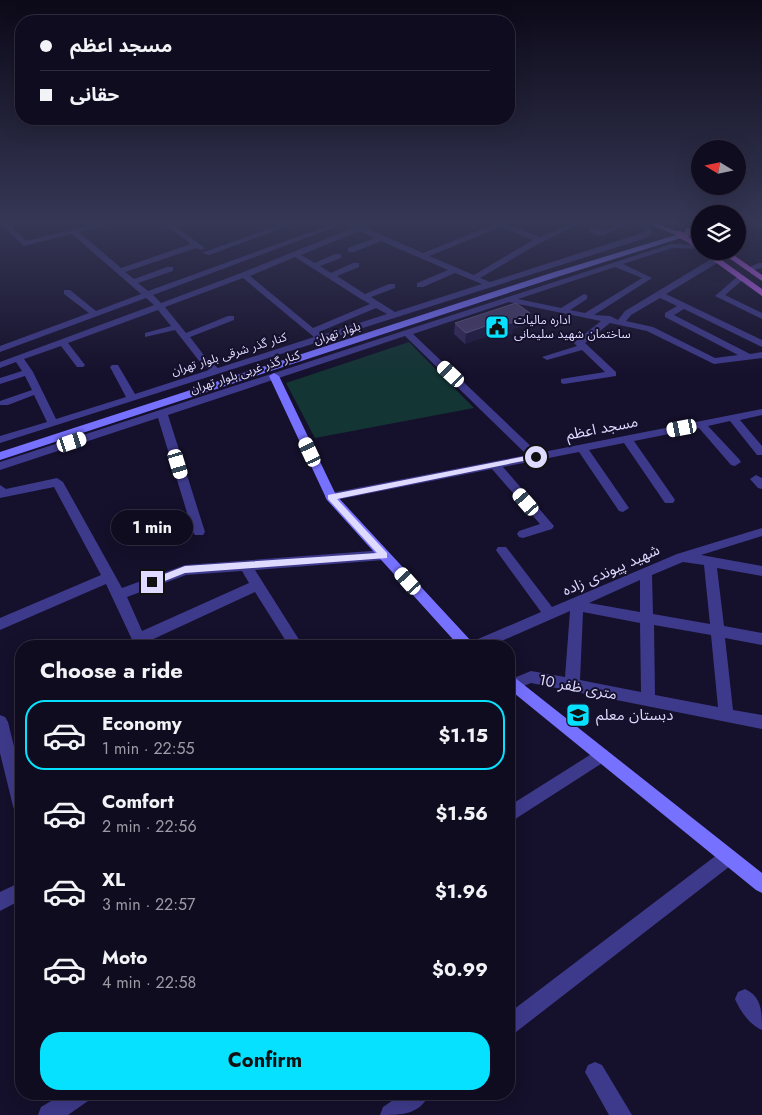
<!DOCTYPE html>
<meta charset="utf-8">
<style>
body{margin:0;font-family:Jost,"Noto Sans Arabic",sans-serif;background:#1e1a2d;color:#f1f3f6;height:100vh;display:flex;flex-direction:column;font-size:19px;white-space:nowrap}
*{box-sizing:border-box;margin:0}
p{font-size:16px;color:#9c9ba5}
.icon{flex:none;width:28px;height:28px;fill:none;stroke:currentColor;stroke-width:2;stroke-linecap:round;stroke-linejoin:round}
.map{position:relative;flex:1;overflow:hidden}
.side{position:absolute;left:15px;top:640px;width:500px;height:460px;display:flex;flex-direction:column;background:#100c20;border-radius:20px;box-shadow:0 5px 20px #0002,0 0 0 1px #302c3e}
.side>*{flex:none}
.top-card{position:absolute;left:15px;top:15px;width:500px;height:110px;border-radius:20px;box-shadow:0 5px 20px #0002,0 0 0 1px #302c3e;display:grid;align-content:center;height:110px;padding:0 25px;background:#100c20}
.needle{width:32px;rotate:280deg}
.fabs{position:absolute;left:691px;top:140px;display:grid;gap:10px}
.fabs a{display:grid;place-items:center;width:55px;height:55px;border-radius:50%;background:#100c20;box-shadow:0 5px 20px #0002,0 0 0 1px #302c3e;font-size:25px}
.end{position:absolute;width:22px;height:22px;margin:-11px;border:6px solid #dfdaff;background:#111;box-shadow:0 0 0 2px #111}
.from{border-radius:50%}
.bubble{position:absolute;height:35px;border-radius:18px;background:#100c20;box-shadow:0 5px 20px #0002,0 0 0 1px #302c3e;font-size:16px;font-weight:700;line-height:35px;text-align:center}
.car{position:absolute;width:15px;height:30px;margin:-15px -8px;border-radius:6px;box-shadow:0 0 4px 1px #0007;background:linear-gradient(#fff 24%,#345 0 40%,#fff 0 76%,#345 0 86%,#fff 0)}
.top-card b{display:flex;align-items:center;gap:18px;height:48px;font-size:19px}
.top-card b+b{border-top:1px solid #302c3e}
.top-card i{width:12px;height:12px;background:#f1f3f6}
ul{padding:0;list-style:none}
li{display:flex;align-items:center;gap:15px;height:70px;margin:0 10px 8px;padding:0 15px;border:2px solid transparent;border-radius:20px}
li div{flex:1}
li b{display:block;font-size:19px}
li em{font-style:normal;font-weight:700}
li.selected{border-color:#06e1ff}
li>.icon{width:45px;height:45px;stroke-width:1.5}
h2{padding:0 25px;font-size:22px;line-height:60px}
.button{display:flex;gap:10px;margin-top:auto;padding:10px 25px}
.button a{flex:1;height:58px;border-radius:20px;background:#06e1ff;color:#111;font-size:20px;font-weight:700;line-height:58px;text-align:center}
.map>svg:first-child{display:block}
</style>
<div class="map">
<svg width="762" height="1115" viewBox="0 0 762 1115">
<rect width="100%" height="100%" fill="#15102b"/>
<path fill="#133534" d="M409,342L474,408L315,438L286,383Z"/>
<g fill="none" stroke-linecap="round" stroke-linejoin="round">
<g fill="#3e3a8b" fill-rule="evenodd">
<path d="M0,220H5L26,241L110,220H120V222L79,232L121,268L191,244L159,220H167L205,248L201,250L196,248L125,272L134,279L167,267H173V271L138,283L148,291L344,220H354L153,295L161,303L241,273L353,228L350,226L351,224L359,226L375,220H384L366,228L423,253L495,224L491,223V220H497L540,237L579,220H588L538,244L480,278L490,282L645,232L635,221L603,236L590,233V229L602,231L627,220H642L653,232L646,238L0,443V436L47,422L34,395L8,405H0V401L32,390L25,376L0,384V378L22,371L16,362L0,368V362L154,305L146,298L0,352V346L89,313L64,294V290H70L96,311L141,294L72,234L24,246L0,223ZM501,227L533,240L474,275L429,256ZM359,231L375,238L348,248V252H354L381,241L448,270L417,283V287H423L455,273L482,284L395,312L371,297L395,288V284H389L365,294L337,276L359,267V263H353L331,273L320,266L341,258V254H335L315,263L301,255ZM295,257L361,299L370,304L313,328L250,276ZM243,278L314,337L218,368L206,358L190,337L234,320V316H228L186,333L165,307ZM376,308L387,314L322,335L319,332ZM158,310L171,326L145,333V337L175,330L200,362L209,370L135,394L118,365H112L110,367L126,397L56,419L33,372L24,359L61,346L77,367H83L85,365L68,343Z"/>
<path d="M422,220H432L438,223L434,225Z"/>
<path d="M743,220H753L762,223V228Z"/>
<path d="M284,223L291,225L209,255L202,253Z"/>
<path d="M671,244L699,245L700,249L672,248L623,264L652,278L594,315L610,316L618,320L625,311L713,258H719V262L666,294L762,340V347L684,309L674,315L750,354L762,352V358L714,364L647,331L610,323L585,343L616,372V376L564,384L561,383V379L605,372L582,350L547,360L542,357L577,346L574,343L576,341L601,321L509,302L413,334L538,453L762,409V415L740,420L762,446V455H757L730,421L708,426L739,459L741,462L735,466L731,465L699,428L634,441L673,497L675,500L673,503H665L624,443L589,450L629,508L623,512L619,511L579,452L503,467L554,526L552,529L523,538L519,537L517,534L519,531L540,524L492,469L331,501L327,500L325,497L327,494L331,493L527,455L405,336L168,415L205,532L203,535H195L193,532L158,418L0,470V462ZM615,267L642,278L585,313L570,310L587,299V295L584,294L561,308L518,299ZM660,298L677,306L665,313V317L738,355L715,358L653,327L626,321L631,315Z"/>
<path d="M759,263H762V268L749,271L745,269Z"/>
<path d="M738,276L745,278L725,295L762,313V319L715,296Z"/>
<path d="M756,475L762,478V489L758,488L750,479Z"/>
<path d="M57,478L63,482L122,588L185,565L384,550L388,552L390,555L388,558L384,560L255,570L303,646H289L255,592L147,642L149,646H135L106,584L0,630V618L101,575L54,487L0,498V485L6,489ZM242,571L249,583L142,631L127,597L186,575Z"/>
<path d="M762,528V536L701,555L762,566V576L717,568L724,626L762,633V645L725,638L733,710L762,715V729L531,683L509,692V680L531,671L565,677L570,611L490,646H469L471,642L541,612L498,553L496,550L498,547H506L552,607L677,554ZM683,562L704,565L710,624L653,614L652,575ZM640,580V612L589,603ZM583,612L640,623L641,692L580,680ZM654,625L711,635L718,707L655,695Z"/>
<path d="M0,715L5,717L8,722L21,775V814L15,812L13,806L0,753Z"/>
<path d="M601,748L607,750L609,755L607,760L509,823V806Z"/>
<path d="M728,848L734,851L737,857L734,863L516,1032L509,1035V1013L722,851Z"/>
<path d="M21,882V900L0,911V892Z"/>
<path d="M745,989C762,997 762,1012 762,1030C750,1025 740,1011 735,999L738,992Z"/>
<path d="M595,1062L602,1065L632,1115H609L585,1072L588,1065Z"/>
<path d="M63,1094H91L88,1101L68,1115H38L41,1107Z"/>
<path d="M402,1094H429C420,1115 401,1115 380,1115L383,1107Z"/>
</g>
<g fill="#7771ff" fill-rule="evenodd">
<path d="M639,220H648L681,233L700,228V232L557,277L0,460V452L551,273L676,235Z"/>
<path d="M666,220H694C687,224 671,224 666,220Z"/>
<path d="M274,373L279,376L336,495L472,642L474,646H459L327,500L269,376Z"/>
<path d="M509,675L514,677L762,873V893L756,890L509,689Z"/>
</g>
<g fill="#c761ff" fill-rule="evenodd">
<path d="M685,228H691L700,234V239L685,232Z"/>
<path d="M675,231H681L700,245V250L675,235Z"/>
<path d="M700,251H709L762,289V296Z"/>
<path d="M719,251H728L762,275V281Z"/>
</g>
</g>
<path fill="#332859" d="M530,313L528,324L513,329V333L502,336L498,332L465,344L454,334L455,323Z"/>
<g fill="#1f173f">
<path d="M530,313L528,324L513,329V333L502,336L503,325L512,319Z"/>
<path d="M500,321L498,332L465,344L466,333Z"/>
</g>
<path fill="#453b6a" stroke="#5e5482" d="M516,303L530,313L512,319L514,322L503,325L500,321L466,333L455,323Z"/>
<linearGradient id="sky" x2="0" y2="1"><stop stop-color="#0c0918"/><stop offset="0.59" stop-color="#353755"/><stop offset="1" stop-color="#353755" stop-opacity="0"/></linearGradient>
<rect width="762" height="376" fill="url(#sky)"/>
<path fill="#dfdaff" d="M536,454L538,455V458L337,499L387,553V558L185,573L152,586L148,582L149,580L185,566L377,553L328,499V495Z"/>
<defs>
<g id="civic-square" transform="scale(1.25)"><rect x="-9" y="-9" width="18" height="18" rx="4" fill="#06e1ff" stroke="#15102b"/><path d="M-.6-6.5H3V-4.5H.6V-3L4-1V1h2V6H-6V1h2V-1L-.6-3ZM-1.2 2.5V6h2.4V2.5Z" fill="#111"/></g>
<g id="school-square" transform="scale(1.25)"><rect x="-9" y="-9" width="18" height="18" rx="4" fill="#06e1ff" stroke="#15102b"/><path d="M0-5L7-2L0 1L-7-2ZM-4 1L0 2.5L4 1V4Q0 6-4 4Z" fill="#111"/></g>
</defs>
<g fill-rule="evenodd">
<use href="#civic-square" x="497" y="327"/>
<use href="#school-square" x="578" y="715"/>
</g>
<g text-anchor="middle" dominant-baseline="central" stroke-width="4" stroke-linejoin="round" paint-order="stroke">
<g font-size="12" fill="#dfdaff" stroke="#15102b" text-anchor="start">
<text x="514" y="320">اداره مالیات<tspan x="514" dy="14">ساختمان شهید سلیمانی</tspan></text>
</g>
<g font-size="12" fill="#dfdaff" stroke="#15102b">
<text transform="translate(337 333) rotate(-18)">بلوار تهران</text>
<text transform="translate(229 354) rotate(-17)">کنار گذر شرقی بلوار تهران</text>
<text transform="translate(245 372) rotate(-18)">کنار گذر غربی بلوار تهران</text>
</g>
<g font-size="15" fill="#dfdaff" stroke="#15102b">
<text transform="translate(602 428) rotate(-11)">مسجد اعظم</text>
<text transform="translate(611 570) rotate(-24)">شهید پیوندی زاده</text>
<text transform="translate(578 687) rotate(11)">10 متری ظفر</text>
</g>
<g font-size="15" fill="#dfdaff" stroke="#15102b" text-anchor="start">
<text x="596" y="715">دبستان معلم</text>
</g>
</g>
</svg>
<div class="fabs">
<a><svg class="needle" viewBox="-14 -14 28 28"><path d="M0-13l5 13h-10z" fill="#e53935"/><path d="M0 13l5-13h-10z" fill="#9c9ba5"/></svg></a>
<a><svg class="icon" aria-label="layers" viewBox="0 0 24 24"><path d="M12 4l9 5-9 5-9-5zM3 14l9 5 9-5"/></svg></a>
</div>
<i class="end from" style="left:536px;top:457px"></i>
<i class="end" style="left:152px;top:582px"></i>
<div class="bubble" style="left:111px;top:510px;width:82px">1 min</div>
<i class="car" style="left:451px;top:374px;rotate:313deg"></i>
<i class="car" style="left:682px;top:428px;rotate:259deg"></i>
<i class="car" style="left:72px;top:442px;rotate:72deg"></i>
<i class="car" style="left:310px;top:452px;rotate:335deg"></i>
<i class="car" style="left:178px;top:464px;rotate:163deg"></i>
<i class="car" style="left:526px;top:502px;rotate:319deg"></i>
<i class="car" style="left:408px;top:581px;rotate:318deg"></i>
<div class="top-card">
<b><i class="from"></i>مسجد اعظم</b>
<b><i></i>حقانی</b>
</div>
<section class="side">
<h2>Choose a ride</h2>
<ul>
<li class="selected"><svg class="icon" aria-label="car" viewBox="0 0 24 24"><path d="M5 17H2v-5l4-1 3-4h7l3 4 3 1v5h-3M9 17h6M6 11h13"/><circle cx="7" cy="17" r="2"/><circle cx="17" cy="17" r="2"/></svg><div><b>Economy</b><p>1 min · 22:55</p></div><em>$1.15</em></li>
<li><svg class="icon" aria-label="car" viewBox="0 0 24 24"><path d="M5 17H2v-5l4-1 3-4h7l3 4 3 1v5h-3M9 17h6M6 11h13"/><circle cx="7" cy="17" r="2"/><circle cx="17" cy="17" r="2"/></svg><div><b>Comfort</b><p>2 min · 22:56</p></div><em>$1.56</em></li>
<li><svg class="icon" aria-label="car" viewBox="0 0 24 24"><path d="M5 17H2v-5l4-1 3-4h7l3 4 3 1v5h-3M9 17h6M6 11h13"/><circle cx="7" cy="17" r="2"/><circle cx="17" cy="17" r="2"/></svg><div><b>XL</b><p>3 min · 22:57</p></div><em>$1.96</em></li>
<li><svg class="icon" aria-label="car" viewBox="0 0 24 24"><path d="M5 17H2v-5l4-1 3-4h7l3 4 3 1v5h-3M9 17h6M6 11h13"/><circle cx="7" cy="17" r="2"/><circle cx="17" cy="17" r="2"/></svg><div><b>Moto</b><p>4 min · 22:58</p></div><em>$0.99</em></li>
</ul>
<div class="button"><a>Confirm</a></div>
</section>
</div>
